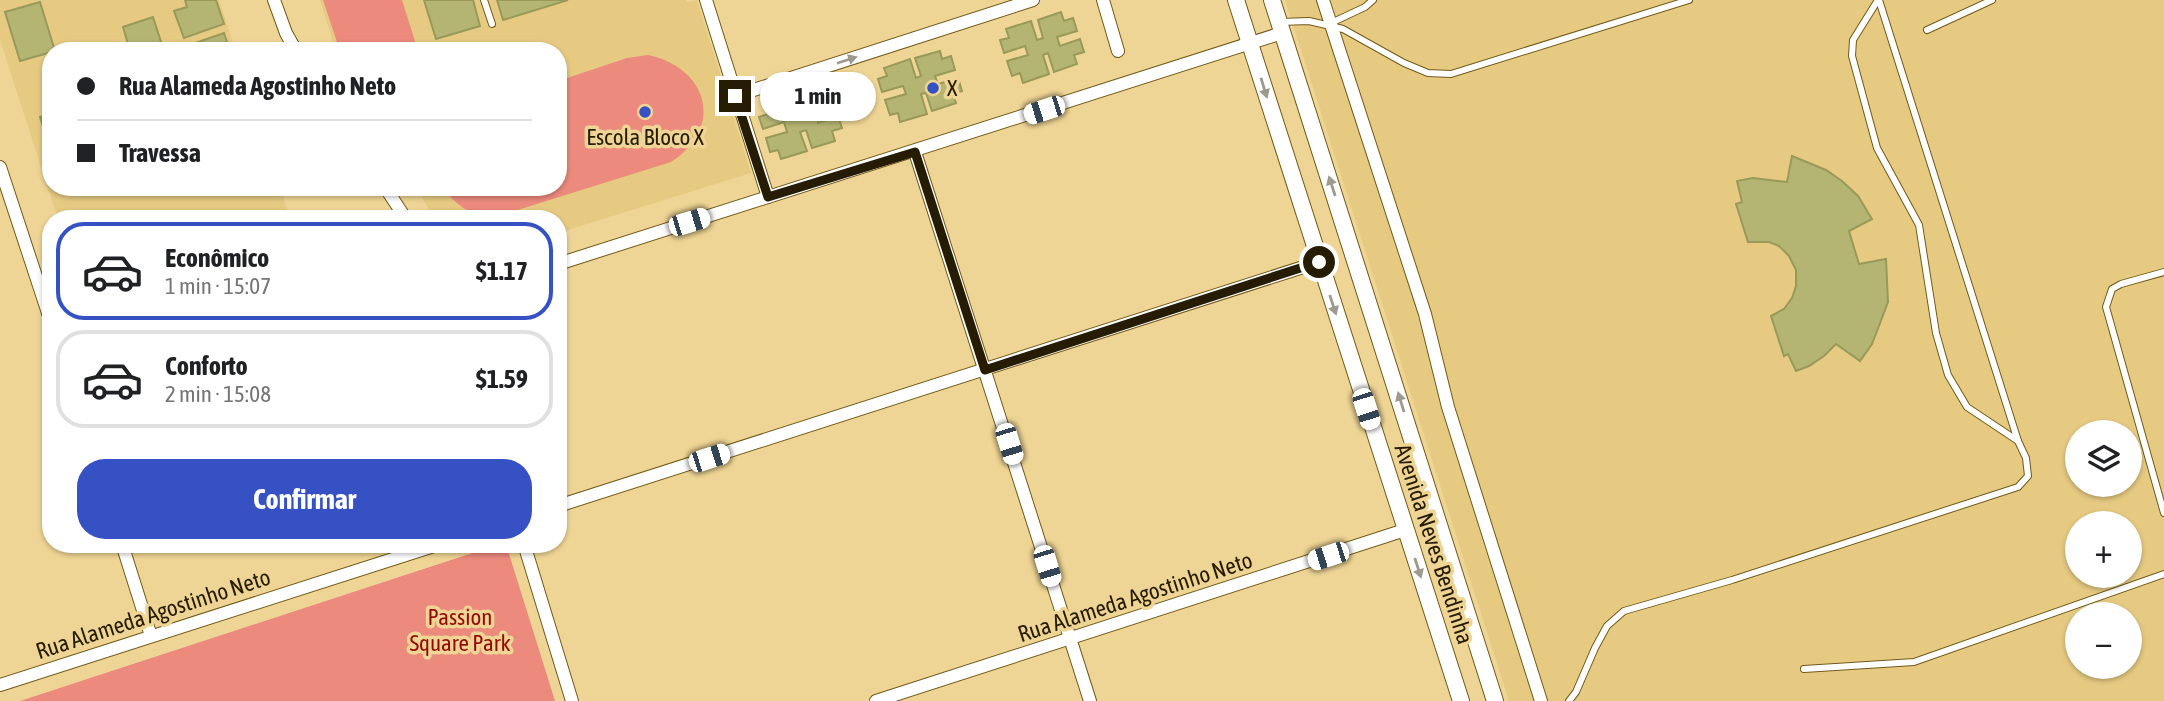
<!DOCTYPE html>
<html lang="pt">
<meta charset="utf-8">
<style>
body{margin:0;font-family:"Asap Condensed",sans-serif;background:#f6f6f6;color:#202124;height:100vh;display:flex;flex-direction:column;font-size:26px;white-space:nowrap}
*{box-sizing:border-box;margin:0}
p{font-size:23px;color:#757577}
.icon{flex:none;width:38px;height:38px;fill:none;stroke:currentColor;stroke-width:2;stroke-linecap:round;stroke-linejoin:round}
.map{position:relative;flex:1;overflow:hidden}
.details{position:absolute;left:42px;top:210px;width:525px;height:343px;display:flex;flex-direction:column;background:#fff;border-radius:28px;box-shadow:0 2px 5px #0004}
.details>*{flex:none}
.guide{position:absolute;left:42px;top:42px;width:525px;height:154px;border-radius:28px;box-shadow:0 2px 5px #0004;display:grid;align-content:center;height:154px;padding:0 35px;background:#fff}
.controls{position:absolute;left:2065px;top:420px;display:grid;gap:14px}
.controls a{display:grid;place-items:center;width:77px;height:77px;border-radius:50%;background:#fff;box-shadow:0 2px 5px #0004;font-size:35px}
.end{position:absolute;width:32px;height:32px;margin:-16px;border:9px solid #261c03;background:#fff;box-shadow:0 0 0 4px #fff}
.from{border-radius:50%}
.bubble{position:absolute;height:49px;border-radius:24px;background:#fff;box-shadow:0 2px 5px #0004;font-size:23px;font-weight:700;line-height:49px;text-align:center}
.car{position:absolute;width:21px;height:42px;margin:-21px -10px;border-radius:9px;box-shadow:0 0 5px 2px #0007;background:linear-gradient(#fff 24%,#345 0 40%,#fff 0 76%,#345 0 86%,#fff 0)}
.guide b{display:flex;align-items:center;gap:24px;height:66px;font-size:26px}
.guide b+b{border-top:2px solid #e0e0e0}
.guide i{width:18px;height:18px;background:#202124}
ul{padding:12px 0 0;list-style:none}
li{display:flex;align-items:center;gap:21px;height:98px;margin:0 14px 10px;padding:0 21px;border:4px solid #e0e0e0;border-radius:28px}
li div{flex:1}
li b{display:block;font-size:26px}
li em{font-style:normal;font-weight:700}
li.on{border-color:#3651c3}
li>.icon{width:63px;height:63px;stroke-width:1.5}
.button{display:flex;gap:14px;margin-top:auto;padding:14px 35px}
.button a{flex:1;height:80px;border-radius:28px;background:#3651c3;color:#fff;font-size:28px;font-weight:700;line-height:80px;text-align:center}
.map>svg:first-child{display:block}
</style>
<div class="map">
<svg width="2164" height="701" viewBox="0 0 2164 701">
<rect width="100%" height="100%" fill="#efd595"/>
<g fill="#e6ca82" fill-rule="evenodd">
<path d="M0,0H219L236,51H51V187H280L290,219H58L0,40Z"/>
<path d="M320,0H686L687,2L697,0L751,173L558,233V219H434L416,187H558V51H336Z"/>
<path d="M1285,0H2164V701H1509ZM2077,432H2130V485H2077ZM2077,523H2130V576H2077ZM2077,614H2130V667H2077Z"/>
</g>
<g fill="#eb8a7d">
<path d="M323,0H402L418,51H340Z"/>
<path d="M648,55C708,68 725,127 671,162L495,217C468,213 460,209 443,188L558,187V81L627,58Z"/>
<path d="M500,544H506L555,701H20Z"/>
</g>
<g fill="#b4b473" stroke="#999959" stroke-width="2">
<path d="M185,0H216L224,24L184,38L174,11L187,7Z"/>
<path d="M424,0H473L480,26L436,39Z"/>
<path d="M497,0H568L503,20Z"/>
<path d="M40,2L55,51L20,61L5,12Z"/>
<path d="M1061,12L1064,21L1073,18L1077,31L1057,37L1060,46L1080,39L1084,52L1074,55L1077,64L1054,72L1048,53L1043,55L1049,74L1023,83L1020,73L1012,76L1007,61L1028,55L1025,46L1004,53L1000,40L1009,38L1006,29L1031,21L1037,40L1043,38L1038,20Z"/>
<path d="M153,17L164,51H130L123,27Z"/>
<path d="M224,33L230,51H195L192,44Z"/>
<path d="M940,51L942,59L951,56L955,70L935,76L938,84L958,78L962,91L953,94L956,103L932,111L926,93L921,94L927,114L900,122L898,113L890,115L885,100L906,94L903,86L882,92L878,79L887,76L884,68L910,59L916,78L921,76L915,58Z"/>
<path d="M819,89L822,98L831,95L835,107L815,113L818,123L838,116L842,128L832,131L835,141L812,148L806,130L800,132L807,151L781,159L778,150L770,152L766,138L787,132L784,122L763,129L759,117L768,114L765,106L790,98L796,116L802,115L796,96Z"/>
<path d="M51,113V151L40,117Z"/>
<path d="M1792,156L1826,170L1842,181L1858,196L1872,219L1849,231L1859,264L1886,259L1888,302L1872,344L1860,361L1836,344L1824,356L1809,366L1796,371L1788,354L1784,356L1771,316L1784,309L1792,298L1796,286V270L1789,256L1779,246L1769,242H1748L1736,204L1742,202L1737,181L1753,178L1787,182Z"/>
</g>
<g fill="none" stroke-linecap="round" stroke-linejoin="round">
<g stroke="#715a19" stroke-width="8">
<g id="service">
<path d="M484,0L492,24"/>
<path d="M1879,0L2018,441"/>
<path d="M1280,22L1309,21L1343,29L1404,63L1428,73L1451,74L1689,0"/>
<path d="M1331,23L1365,7L1373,0"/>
<path d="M1927,30L1992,0"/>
<path d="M2164,272L2121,284L2112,289L2106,307L2164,513"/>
<path d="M1804,669L1914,662L2164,574"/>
<path d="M1569,701L1576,692L1595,648L1607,626L1624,611L1732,580L2018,487L2028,476L2026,458L2018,441L1967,407L1948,375L1936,333L1919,225L1877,148L1852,56L1853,40L1878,0"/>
</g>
</g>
<g stroke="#715a19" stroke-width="14">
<g id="minor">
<path d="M274,0L286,33L296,51"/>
<path d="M706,0L768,197"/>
<path d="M1103,0L1118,51"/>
<path d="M1323,0L1425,314L1448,407L1541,701"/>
<path d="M735,96L1033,0"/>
<path d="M915,152L1090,701"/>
<path d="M0,167L51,322"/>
<path d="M385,187L406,219"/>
<path d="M558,264L1282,33"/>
<path d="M558,506L1319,262"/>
<path d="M122,544L151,636"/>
<path d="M524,544L572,701"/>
<path d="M0,685L440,544"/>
<path d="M876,701L1405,530"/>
</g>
</g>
<g stroke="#715a19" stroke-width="18">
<g id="tertiary">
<path d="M1236,0L1461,701"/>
<path d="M1272,0L1495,701"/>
</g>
</g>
<use href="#service" stroke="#fff" stroke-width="6"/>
<use href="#minor" stroke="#fff" stroke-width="12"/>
<use href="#tertiary" stroke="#fff" stroke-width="16"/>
</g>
<defs><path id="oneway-solid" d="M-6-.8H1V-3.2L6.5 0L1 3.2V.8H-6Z" transform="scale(1.75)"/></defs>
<g fill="#9d998e">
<use href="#oneway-solid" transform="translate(847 60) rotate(-18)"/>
<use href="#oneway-solid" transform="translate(1264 88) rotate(73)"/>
<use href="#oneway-solid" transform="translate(1332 186) rotate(-108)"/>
<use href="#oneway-solid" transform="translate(1333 305) rotate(72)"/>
<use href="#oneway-solid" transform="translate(1401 402) rotate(-107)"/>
<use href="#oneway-solid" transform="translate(1418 568) rotate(72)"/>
</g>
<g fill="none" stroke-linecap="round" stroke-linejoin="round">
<path stroke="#261c03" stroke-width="9" d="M735,96L768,197L915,152L985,370L1319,262"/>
</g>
<g fill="#3651c3" stroke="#efd595" stroke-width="2.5">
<circle cx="933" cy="88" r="7"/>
<circle cx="645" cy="112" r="7"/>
</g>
<g text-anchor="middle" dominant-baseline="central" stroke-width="7" stroke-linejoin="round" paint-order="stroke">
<g font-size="23" fill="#261c03" stroke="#efd595" text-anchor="start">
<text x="947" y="88">X</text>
<text x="645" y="137" text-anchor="middle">Escola Bloco X</text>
</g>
<g font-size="23" fill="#261c03" stroke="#efd595">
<text transform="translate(1434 544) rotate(72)">Avenida Neves Bendinha</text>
<text transform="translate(1135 597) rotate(-18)">Rua Alameda Agostinho Neto</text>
<text transform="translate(153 614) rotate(-18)">Rua Alameda Agostinho Neto</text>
</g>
<g font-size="23" fill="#940a09" stroke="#efd595">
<text x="460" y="617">Passion<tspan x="460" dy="26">Square Park</tspan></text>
</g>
</g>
</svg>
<div class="controls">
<a><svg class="icon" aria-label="layers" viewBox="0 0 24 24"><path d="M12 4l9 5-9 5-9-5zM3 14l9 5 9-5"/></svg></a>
<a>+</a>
<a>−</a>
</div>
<i class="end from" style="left:1319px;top:262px"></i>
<i class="end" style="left:735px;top:96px"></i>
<div class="bubble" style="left:760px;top:72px;width:116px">1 min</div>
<i class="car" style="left:1044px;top:110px;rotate:252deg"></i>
<i class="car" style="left:689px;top:222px;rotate:73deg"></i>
<i class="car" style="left:1366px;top:409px;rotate:162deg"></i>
<i class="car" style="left:1009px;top:444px;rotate:163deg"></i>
<i class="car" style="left:709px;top:458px;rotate:72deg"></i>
<i class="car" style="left:1328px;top:556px;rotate:252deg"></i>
<i class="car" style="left:1047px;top:566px;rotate:163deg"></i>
<div class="guide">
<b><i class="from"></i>Rua Alameda Agostinho Neto</b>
<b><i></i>Travessa</b>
</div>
<section class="details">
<ul>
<li class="on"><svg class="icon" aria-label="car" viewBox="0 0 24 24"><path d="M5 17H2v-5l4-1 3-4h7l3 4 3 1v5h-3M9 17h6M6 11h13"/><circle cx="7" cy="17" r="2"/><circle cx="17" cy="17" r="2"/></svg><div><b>Econômico</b><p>1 min · 15:07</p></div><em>$1.17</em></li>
<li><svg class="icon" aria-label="car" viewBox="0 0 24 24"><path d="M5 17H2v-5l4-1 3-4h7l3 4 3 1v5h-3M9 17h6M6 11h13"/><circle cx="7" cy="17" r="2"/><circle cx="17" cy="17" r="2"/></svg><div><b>Conforto</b><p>2 min · 15:08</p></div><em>$1.59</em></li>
</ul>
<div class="button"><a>Confirmar</a></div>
</section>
</div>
